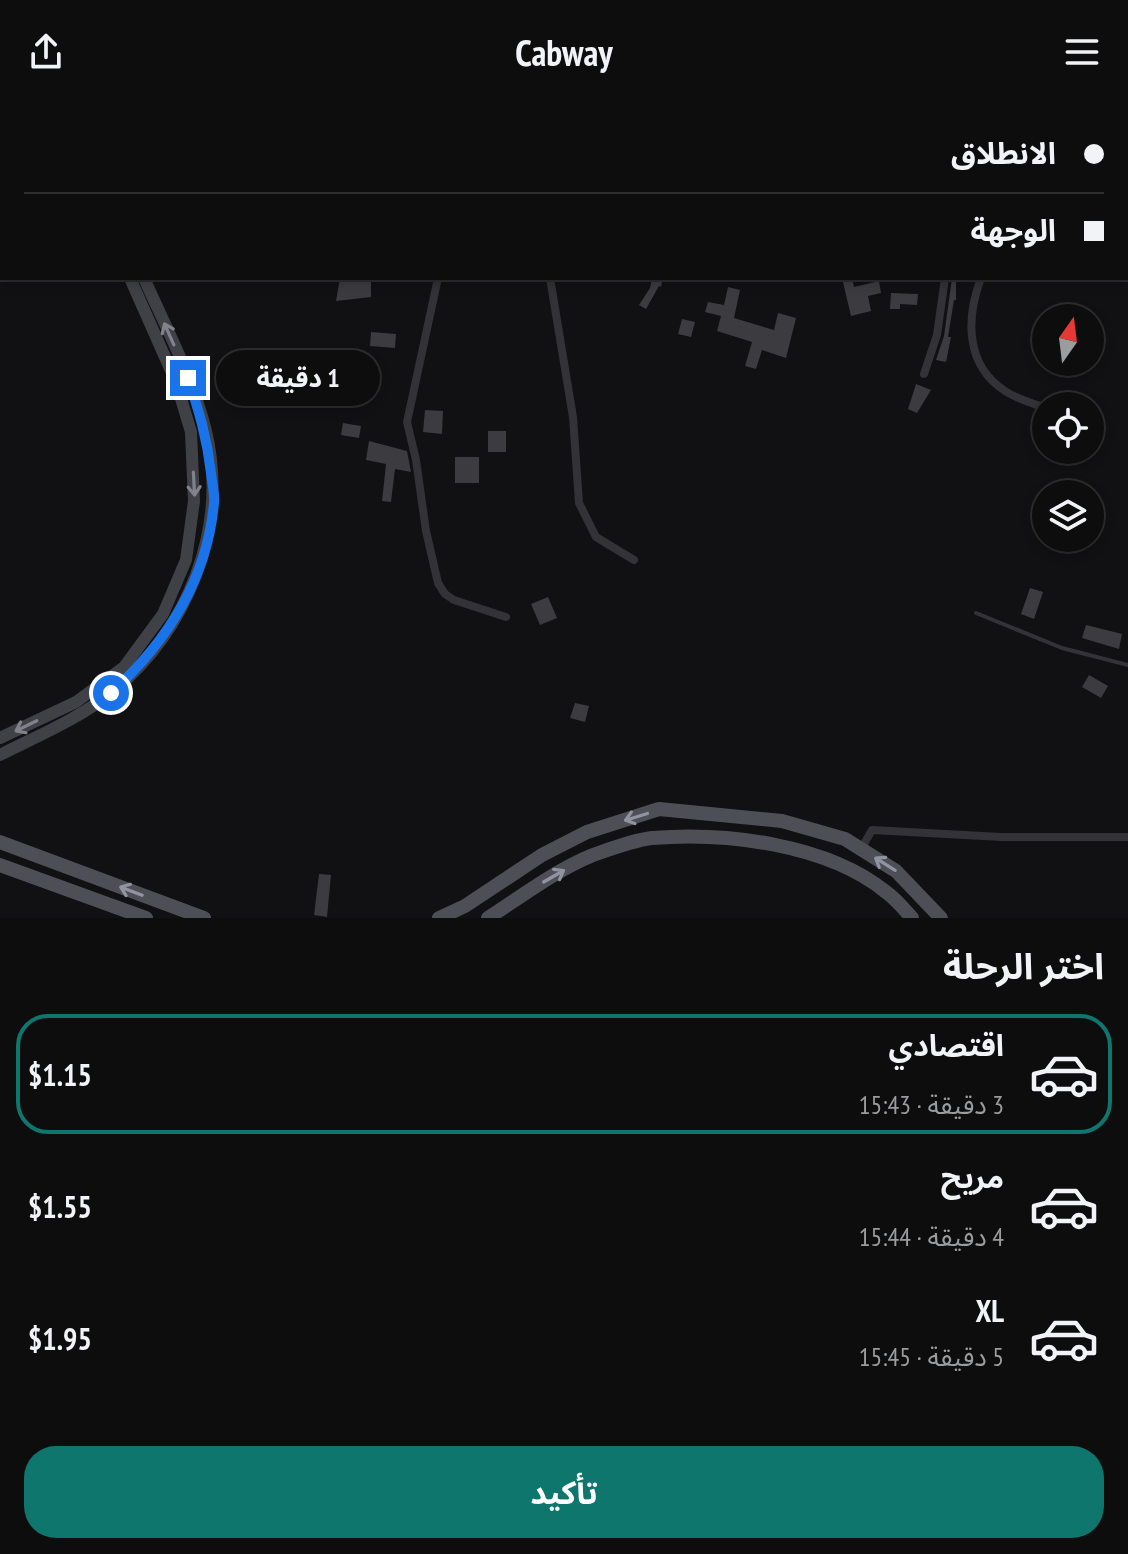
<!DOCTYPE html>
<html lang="ar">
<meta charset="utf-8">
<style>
body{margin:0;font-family:"PT Sans Narrow","Noto Sans Arabic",sans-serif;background:#161617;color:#f1f3f6;direction:rtl;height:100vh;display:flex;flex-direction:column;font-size:30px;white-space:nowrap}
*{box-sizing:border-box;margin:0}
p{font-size:26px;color:#9a9c9e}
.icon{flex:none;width:44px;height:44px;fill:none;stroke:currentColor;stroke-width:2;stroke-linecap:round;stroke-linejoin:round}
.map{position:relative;height:814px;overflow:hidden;direction:ltr}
.details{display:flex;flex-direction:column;background:#0d0d0e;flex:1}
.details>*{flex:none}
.top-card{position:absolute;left:0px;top:0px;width:1128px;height:176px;box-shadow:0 4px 12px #0003,0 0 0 2px #2d2d2e;direction:rtl;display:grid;align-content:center;height:176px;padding:0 24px;background:#0d0d0e}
.needle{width:52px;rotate:14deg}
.controls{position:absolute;left:1032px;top:200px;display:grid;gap:16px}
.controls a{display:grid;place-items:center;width:72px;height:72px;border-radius:50%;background:#0d0d0e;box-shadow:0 4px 12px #0003,0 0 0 2px #2d2d2e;font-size:40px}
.end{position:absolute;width:36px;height:36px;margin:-18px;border:10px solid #1a73e8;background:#fff;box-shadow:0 0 0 4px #fff}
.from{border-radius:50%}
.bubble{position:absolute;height:56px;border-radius:28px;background:#0d0d0e;box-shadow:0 4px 12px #0003,0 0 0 2px #2d2d2e;font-size:26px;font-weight:700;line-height:56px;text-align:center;direction:rtl}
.top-card b{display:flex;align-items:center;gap:28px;height:76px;font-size:30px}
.top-card b+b{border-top:2px solid #2d2d2e}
.top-card i{width:20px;height:20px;background:#f1f3f6}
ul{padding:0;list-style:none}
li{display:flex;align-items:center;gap:24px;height:120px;margin:0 16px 12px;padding:0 8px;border:4px solid transparent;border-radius:32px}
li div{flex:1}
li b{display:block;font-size:30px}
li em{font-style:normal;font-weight:700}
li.current{border-color:#0f766e}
li>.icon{width:72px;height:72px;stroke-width:1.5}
h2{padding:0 24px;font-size:36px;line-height:96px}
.cta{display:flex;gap:16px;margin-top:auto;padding:16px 24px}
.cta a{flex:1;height:92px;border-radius:32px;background:#0f766e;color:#fff;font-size:32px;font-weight:700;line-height:92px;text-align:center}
header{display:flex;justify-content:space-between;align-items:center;height:104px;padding:0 24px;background:#0d0d0e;font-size:36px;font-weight:700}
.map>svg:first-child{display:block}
</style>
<header><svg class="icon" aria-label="menu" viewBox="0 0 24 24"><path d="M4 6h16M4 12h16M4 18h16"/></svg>Cabway<svg class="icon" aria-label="share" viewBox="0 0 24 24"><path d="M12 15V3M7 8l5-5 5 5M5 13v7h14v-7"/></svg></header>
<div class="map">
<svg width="1128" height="814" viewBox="0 0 1128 814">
<rect width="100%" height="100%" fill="#111113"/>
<g fill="#3b3b40">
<path d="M340,174H371V193L336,197Z"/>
<path d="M652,174H663L661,183L659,182L646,205L639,201L650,184Z"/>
<path d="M842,174H852L854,183L879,177L881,189L868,192L871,207L851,212Z"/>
<path d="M952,174H956V196H954L948,233H951L946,258L936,256L944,232Z"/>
<path d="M728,183L740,186L734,214L774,226L778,209L796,214L786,254L762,246L756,265L745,262L752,238L717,227L721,212L705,208L708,198L724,201Z"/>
<path d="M891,189L918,190L917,201L900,200V205H890Z"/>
<path d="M682,215L695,218L691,233L678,230Z"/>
<path d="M371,228L396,230L395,244L370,242Z"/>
<rect x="346" y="276" width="14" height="22"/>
<path d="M916,280L931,286L917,309L908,305Z"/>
<path d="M425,306L443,307L442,330L423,328Z"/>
<path d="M343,319L361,322L359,334L341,331Z"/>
<rect x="488" y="327" width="18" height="21"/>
<path d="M369,337L407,347L411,368L395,365L391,398L382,397L386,360L366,356Z"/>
<rect x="455" y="353" width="24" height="26"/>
<path d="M1030,484L1043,488L1034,515L1021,510Z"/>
<path d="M548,493L557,514L540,521L531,500Z"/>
<path d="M1086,521L1122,530L1119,545L1082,534Z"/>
<path d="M1089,571L1108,582L1101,594L1082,583Z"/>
<path d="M575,599L589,602L585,618L570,614Z"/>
<path d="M319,770L331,771L327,813L314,811Z"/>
</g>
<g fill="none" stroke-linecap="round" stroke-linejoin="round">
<path stroke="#323237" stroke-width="4" d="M976,509L1062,544L1128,561"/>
<g stroke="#323237" stroke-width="8">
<path d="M327,0L328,2"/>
<path d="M404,0V2"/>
<path d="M1085,0L1089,2"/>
<path d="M700,2V0"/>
<path d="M991,2L992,0"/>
<path d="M1040,2V0"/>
<path d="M1126,32L1128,34"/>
<path d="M438,174L407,318L416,356L426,427L438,479L445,490L454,496L506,513"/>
<path d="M550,174L573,313L579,399L596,433L634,456"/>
<path d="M981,174C966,214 965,261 1005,287C1017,295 1032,299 1046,304"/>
<path d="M924,270L937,231L945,174"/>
<path d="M861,745L872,726L1001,733H1128"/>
</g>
<g stroke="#404147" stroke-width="12">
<path d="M53,0L54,2"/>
<path d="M69,0L70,2"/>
<path d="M0,634L76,598L124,563L163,510L186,456L194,397L191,328L176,278L130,174"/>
<path d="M0,651C37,632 79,615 112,588C188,526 229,424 206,327C193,274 166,224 144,174"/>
</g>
<g stroke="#4e4f56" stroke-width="14">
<path d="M0,738L204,814"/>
<path d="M0,761L146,814"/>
<path d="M439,814L465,802L542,751L587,728L659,705L782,717L845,735L896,767L941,814"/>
<path d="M488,814C522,792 556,766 593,751C610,745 634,736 652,734C726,728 827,740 886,788C896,795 904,805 912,814"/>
</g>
</g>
<defs><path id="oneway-shaft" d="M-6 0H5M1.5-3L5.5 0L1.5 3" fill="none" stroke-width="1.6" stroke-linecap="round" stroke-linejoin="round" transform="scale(2)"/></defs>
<g stroke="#80828d">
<use href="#oneway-shaft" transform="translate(169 230) rotate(-114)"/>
<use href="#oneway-shaft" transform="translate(194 380) rotate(87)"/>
<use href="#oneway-shaft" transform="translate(26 622) rotate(154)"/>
</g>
<g stroke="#9194a0">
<use href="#oneway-shaft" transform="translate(636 713) rotate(163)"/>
<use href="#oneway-shaft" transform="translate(885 760) rotate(-148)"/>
<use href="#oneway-shaft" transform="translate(554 772) rotate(-30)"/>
<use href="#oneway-shaft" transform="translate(131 787) rotate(-159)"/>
</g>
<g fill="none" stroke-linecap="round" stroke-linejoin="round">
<path stroke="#1a73e8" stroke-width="10" d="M111,589C166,539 207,476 214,399C215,390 212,379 211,369C207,334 199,307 188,274"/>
</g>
</svg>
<div class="controls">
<a><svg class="needle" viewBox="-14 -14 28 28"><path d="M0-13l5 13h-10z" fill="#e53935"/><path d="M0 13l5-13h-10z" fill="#9a9c9e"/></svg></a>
<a><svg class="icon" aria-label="locate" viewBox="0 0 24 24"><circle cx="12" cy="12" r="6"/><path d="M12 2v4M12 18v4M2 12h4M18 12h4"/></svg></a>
<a><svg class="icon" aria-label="layers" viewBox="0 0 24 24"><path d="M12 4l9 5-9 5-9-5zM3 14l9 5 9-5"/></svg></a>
</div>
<i class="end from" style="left:111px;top:589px"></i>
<i class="end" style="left:188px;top:274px"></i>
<div class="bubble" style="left:216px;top:246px;width:164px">1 دقيقة</div>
<div class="top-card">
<b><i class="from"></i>الانطلاق</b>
<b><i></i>الوجهة</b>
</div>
</div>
<section class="details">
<h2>اختر الرحلة</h2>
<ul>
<li class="current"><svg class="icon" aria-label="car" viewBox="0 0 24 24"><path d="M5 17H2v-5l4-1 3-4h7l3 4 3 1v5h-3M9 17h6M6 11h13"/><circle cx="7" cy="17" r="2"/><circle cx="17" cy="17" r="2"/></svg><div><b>اقتصادي</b><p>3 دقيقة · 15:43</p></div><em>$1.15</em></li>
<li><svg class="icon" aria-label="car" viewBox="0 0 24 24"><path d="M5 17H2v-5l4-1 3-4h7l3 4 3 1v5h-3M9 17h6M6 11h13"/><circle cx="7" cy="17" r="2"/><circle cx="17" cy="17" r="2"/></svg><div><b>مريح</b><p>4 دقيقة · 15:44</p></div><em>$1.55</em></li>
<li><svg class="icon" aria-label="car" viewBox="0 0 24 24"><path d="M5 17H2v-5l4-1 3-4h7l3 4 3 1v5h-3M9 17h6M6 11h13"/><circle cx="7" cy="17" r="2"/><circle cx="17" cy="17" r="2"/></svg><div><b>XL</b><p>5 دقيقة · 15:45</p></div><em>$1.95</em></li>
</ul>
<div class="cta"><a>تأكيد</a></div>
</section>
